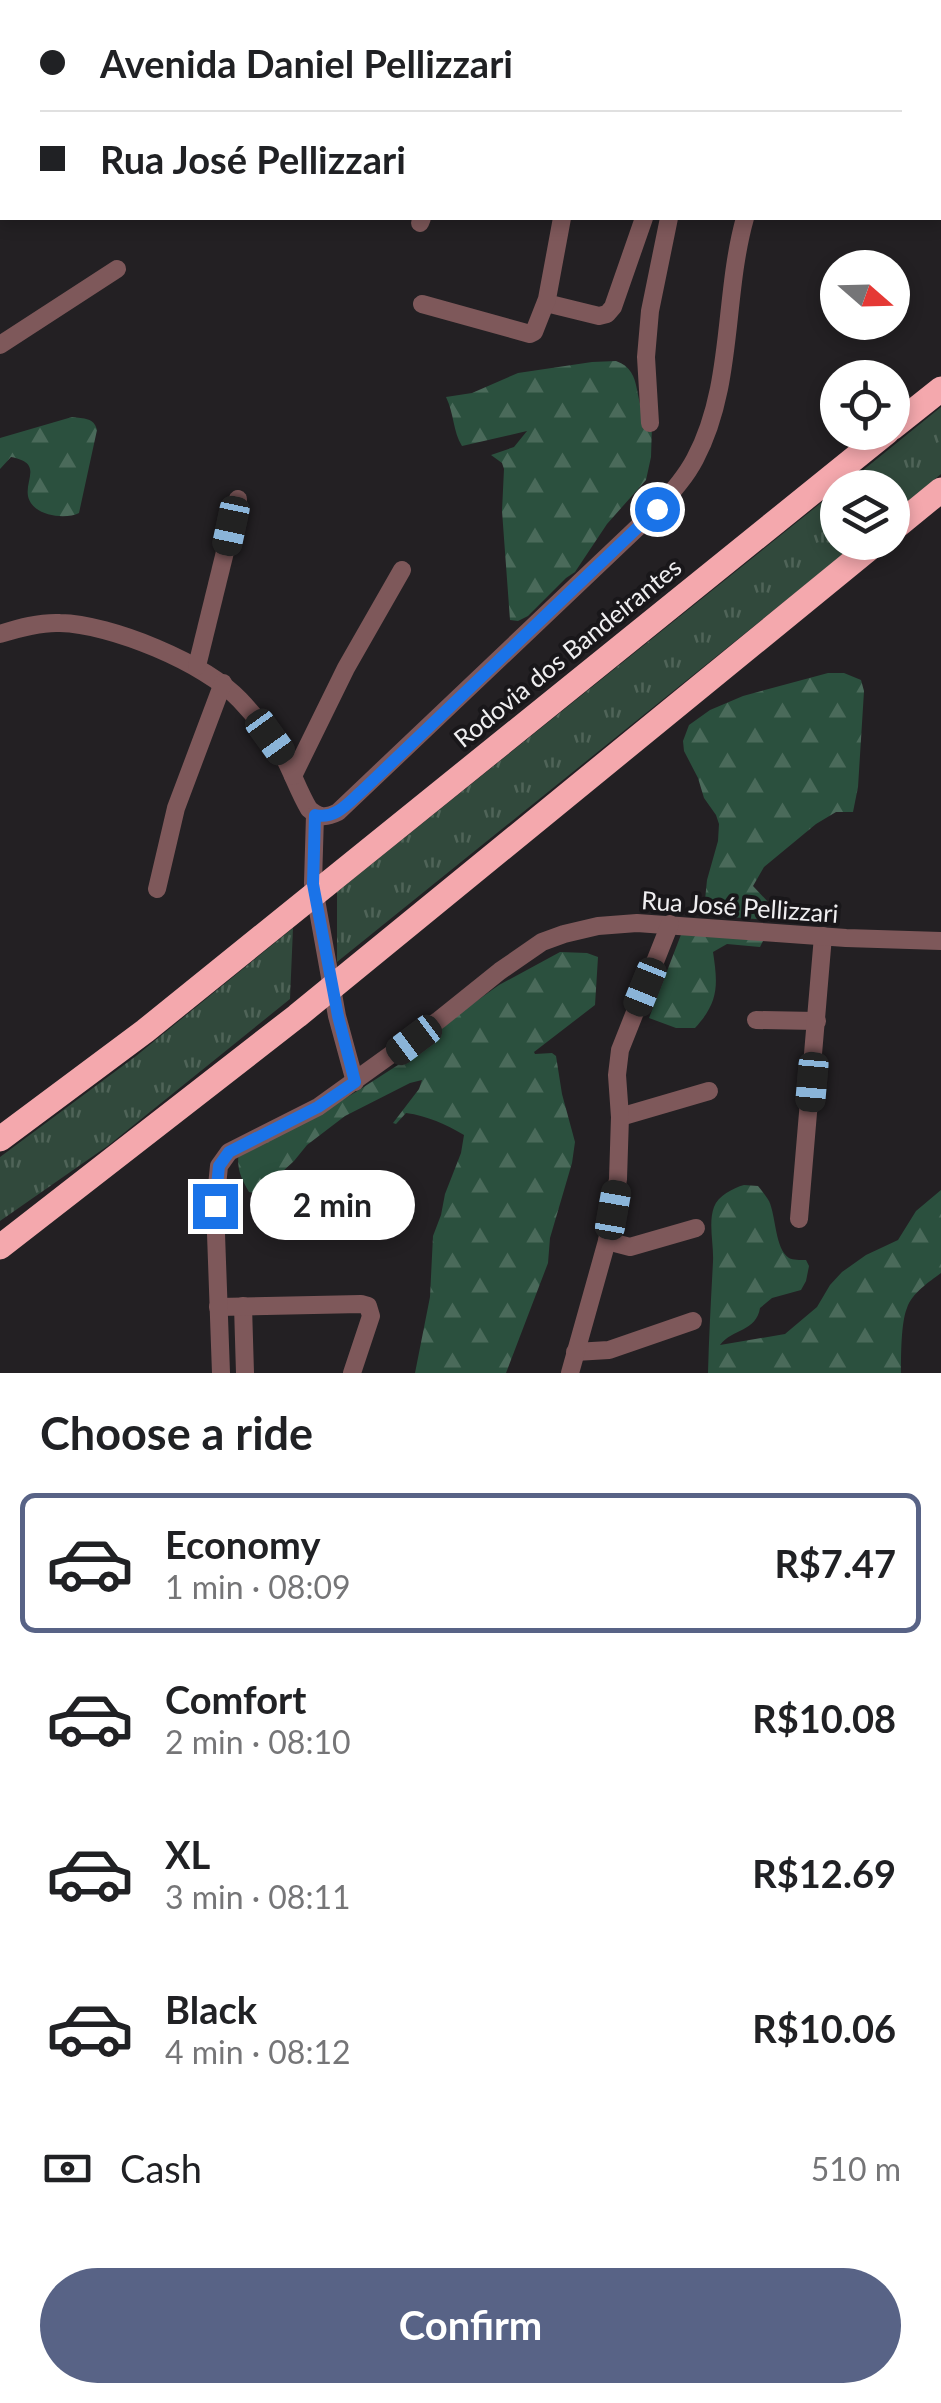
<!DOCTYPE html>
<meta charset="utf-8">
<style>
body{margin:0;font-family:Lato,sans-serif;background:#f6f6f6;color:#202124;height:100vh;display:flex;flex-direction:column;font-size:38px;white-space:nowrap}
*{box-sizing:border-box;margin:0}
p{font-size:32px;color:#757577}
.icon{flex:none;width:55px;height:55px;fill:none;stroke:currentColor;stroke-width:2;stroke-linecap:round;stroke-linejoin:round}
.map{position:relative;height:1373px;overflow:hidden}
.side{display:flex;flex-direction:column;background:#fff;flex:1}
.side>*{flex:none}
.banner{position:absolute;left:0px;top:0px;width:942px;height:220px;box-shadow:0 5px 15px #0003;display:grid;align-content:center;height:220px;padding:0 40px;background:#fff}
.needle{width:65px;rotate:110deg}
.fabs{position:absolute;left:820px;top:250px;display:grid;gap:20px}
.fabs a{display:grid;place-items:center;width:90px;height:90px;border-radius:50%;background:#fff;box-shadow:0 5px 15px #0003;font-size:50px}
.end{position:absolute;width:45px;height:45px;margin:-22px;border:12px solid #1a73e8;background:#fff;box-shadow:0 0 0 5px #fff}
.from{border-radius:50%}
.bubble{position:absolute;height:70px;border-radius:35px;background:#fff;box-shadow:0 5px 15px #0003;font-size:32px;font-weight:700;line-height:70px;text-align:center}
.car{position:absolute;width:30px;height:60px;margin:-30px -15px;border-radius:12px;box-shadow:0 0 8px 2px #0007;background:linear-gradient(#222 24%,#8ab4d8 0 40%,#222 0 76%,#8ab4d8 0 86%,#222 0)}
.banner b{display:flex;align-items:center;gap:35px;height:95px;font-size:38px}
.banner b+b{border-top:2px solid #e0e0e0}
.banner i{width:25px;height:25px;background:#202124}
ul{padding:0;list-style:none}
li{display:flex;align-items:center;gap:30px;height:140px;margin:0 20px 15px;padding:0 20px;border:5px solid transparent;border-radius:15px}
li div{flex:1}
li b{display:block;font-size:38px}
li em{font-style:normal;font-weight:700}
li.selected{border-color:#586386}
li>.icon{width:90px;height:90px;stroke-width:1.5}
h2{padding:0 40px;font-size:45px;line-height:120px}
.pay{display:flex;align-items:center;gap:25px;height:110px;padding:0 40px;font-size:38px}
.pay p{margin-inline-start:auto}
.button{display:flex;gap:20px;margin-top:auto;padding:20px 40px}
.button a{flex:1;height:115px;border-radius:60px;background:#586386;color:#fff;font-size:40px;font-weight:700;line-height:115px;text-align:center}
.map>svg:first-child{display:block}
</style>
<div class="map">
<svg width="941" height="1373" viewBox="0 0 941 1373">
<defs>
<pattern id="grass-tufts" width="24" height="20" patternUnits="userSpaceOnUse" patternTransform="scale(2.5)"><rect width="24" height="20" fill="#31493c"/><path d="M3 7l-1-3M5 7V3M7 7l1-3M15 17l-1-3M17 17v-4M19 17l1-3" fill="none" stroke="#4f6458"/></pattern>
<pattern id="forest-firs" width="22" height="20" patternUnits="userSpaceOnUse" patternTransform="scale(2.5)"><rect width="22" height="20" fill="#2b503e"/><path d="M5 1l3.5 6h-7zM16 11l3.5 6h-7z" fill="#4a6a5a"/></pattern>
</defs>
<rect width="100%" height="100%" fill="#232023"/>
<g fill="url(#grass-tufts)">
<path d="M941,407V474L893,514L892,488H841Z"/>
<path d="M837,490L838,542L857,543L337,962V892Z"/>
<path d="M293,928L290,999L109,1145L0,1221V1157L136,1056Z"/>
</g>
<g fill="url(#forest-firs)">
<path d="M616,361C646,371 630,405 652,425L651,457L646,480L607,524L575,572L566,578L528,616L518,621L510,620L502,511L504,469L502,463L491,455L514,447L527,431L462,446C453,432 454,413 446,397L472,393L518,373L592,362Z"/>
<path d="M72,417C84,419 94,417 97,430L79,513C65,520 32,516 28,496C25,479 43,463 11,457L0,469V438Z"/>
<path d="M828,673H844L861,680L864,691L858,787L853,812H836L816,824L764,867L753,886L770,904L780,921L696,914L705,900L707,880L718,841L719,824L716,815L704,798L698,778L684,751L683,741L689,725L710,710L743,696Z"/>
<path d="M682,932L765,937L760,947L727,944L713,952C718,985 719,1002 695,1028H676L649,1018Z"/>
<path d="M560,952L587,953L598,957L595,1005L534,1052L535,1054L552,1053L556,1056L562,1094L575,1142L572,1163L550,1238L548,1263L506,1373H415L430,1297L433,1236L441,1215L445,1194L461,1153L464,1135C445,1124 428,1116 406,1113L396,1124L393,1123L419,1089L422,1080L410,1083L345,1116L307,1145L294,1161L258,1194L249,1192C241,1178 236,1168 239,1151L300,1125L359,1090L412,1056L443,1025L499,985Z"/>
<path d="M744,1185L758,1186C760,1188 768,1199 769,1201C776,1216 775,1249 789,1258C793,1260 800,1260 806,1260L809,1266L806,1281L801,1290L772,1298L760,1308C756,1332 733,1328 720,1345L785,1334L817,1307L830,1285L842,1272L866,1255L898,1240L916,1211L941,1190V1273C929,1282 912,1293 907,1308C901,1322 901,1356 901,1373H708C709,1336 711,1299 713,1262C714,1245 708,1223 714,1207C718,1196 733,1188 744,1185Z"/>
</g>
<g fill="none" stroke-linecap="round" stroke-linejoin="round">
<g stroke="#7e585a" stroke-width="18">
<path d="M826,0L827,2"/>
<path d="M69,2L70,0"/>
<path d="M940,41H941"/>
<path d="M0,165L2,159"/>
<path d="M420,223L422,218"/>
<path d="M546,303L599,316L607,314L613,307L644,218"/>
<path d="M422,304L530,334L534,332L547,299L562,218"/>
<path d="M0,345L117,269"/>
<path d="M650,423L646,357L650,311L669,218"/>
<path d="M0,634C19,628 40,622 60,623C111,624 205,663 240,700C256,717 275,740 286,761C294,777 300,794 309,809C319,818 326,818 338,812L657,509C671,493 685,478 695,459C734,386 723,296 745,218"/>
<path d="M197,666L238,499"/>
<path d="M293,776L346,668L402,570"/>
<path d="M315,815L313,883L337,1016L355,1082"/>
<path d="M157,889L176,808L223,683"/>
<path d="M756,1020L817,1021"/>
<path d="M620,1117L709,1091"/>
<path d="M799,1219L823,936"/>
<path d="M607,1241L630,1247L696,1228"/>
<path d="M243,1306L245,1373"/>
<path d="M218,1307L361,1304L368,1306L371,1316L352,1373"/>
<path d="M575,1352L609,1350L693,1321"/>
<path d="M221,1373L215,1206L219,1166L229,1152L318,1107L439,1020L500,971L542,942L564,934L598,926L637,923L846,938L941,941"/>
<path d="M570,1373L607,1241L618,1179L620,1117L617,1075L620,1050L670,924"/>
</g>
<g stroke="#f4a8ad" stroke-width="25">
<path d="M892,428L941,389"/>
<path d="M892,530L941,490"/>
<path d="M0,1139L145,1031L887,432"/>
<path d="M0,1247L297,1016L877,542"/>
</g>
</g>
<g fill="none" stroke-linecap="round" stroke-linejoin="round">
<path stroke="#1a73e8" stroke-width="12" d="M215,1206L219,1166L229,1152L318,1107L355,1082L338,1016L313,884L315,815C336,820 349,802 364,789L657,509"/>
</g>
<g text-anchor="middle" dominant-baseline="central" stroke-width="8" stroke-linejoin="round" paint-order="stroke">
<g font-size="25" fill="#efeef0" stroke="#19171a">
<text transform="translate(567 652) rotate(-39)">Rodovia dos Bandeirantes</text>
<text transform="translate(740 906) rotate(4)">Rua José Pellizzari</text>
</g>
</g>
</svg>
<div class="fabs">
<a><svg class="needle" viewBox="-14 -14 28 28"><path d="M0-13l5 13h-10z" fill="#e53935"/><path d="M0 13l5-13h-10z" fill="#757577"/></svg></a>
<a><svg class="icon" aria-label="locate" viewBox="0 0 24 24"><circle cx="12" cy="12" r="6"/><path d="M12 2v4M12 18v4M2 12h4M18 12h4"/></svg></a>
<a><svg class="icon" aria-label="layers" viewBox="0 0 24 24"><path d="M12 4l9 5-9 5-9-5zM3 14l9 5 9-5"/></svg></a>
</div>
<i class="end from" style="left:657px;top:509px"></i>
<i class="end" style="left:215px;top:1206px"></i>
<div class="bubble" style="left:250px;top:1170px;width:165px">2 min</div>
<i class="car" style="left:231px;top:526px;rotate:192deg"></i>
<i class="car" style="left:270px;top:737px;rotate:144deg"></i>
<i class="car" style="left:645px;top:987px;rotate:202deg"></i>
<i class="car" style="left:414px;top:1040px;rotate:233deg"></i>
<i class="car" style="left:812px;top:1082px;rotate:185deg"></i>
<i class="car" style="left:613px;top:1210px;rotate:10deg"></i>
<div class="banner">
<b><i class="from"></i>Avenida Daniel Pellizzari</b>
<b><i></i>Rua José Pellizzari</b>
</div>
</div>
<section class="side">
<h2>Choose a ride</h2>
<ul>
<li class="selected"><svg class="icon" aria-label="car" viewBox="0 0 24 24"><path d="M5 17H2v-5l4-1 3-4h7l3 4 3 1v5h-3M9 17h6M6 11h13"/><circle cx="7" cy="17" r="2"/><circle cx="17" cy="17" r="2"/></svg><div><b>Economy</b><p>1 min · 08:09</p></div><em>R$7.47</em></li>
<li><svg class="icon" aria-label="car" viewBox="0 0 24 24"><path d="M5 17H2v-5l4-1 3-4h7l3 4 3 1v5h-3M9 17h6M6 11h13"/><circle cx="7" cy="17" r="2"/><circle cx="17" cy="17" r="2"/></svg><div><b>Comfort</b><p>2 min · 08:10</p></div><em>R$10.08</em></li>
<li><svg class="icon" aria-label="car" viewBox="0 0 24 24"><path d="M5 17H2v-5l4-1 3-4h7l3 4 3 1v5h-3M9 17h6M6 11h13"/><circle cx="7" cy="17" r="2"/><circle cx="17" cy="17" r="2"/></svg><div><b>XL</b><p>3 min · 08:11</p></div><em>R$12.69</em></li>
<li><svg class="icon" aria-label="car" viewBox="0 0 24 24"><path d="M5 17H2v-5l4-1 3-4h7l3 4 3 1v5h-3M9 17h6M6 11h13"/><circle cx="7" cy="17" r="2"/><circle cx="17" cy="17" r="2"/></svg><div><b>Black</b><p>4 min · 08:12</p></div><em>R$10.06</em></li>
</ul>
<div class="pay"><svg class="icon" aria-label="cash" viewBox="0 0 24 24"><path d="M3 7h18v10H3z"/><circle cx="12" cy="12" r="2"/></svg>Cash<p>510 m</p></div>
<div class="button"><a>Confirm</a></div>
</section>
